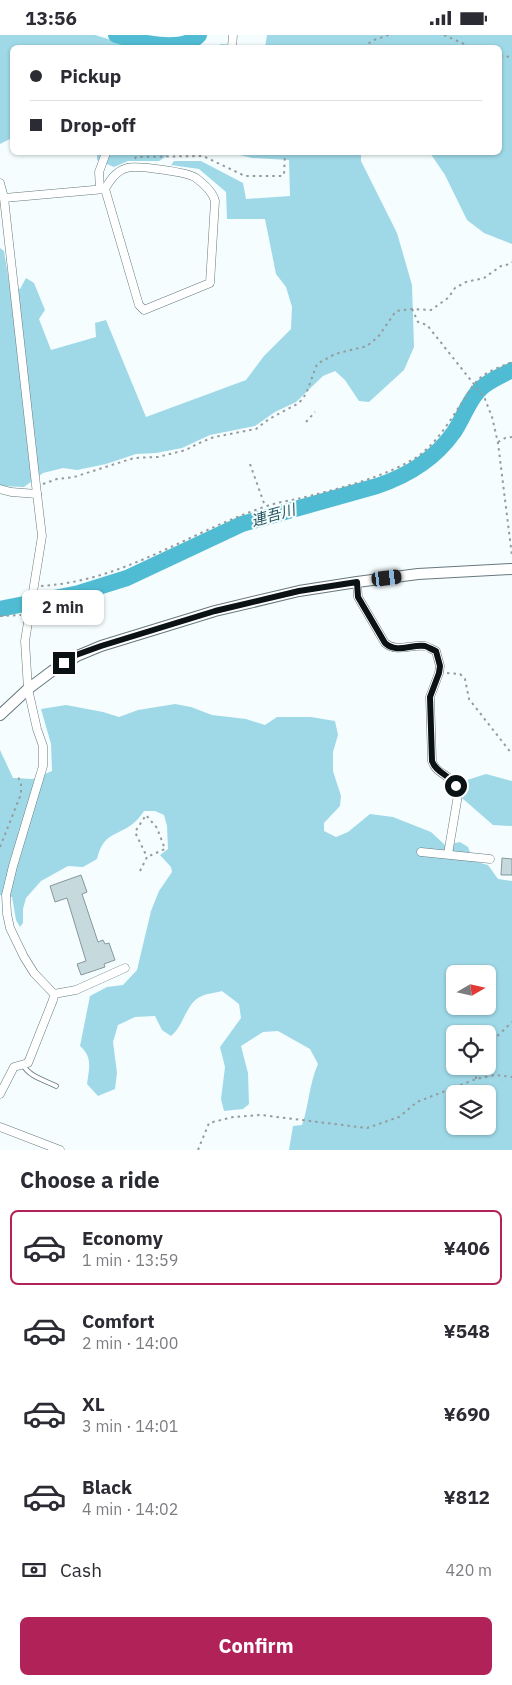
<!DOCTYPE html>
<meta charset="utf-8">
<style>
body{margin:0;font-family:"IBM Plex Sans","Noto Sans JP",sans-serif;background:#f2f2f3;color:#2b2b33;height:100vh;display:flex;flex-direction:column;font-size:19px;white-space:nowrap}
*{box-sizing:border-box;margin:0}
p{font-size:16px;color:#7c7c81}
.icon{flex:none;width:28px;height:28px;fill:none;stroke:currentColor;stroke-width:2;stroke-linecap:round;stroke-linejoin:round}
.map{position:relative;height:1115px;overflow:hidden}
.sheet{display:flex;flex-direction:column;background:#fff;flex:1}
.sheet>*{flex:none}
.top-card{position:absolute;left:10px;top:10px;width:492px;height:110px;border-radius:8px;box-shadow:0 1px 4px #0004;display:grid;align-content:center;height:110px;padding:0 20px;background:#fff}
.needle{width:32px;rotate:81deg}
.controls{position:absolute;left:446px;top:930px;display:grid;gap:10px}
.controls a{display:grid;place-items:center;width:50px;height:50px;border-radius:8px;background:#fff;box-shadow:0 1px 4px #0004;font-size:25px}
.end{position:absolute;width:22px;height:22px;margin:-11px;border:6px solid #0b1213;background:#fff;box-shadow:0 0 0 2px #fff}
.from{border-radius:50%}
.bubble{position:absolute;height:35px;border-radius:8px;background:#fff;box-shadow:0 1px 4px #0004;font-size:16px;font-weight:700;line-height:35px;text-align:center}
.car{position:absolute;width:15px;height:30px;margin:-15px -8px;border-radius:6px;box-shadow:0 0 4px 1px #0007;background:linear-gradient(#222 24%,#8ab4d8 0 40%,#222 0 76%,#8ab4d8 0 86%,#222 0)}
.top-card b{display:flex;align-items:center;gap:18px;height:48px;font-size:19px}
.top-card b+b{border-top:1px solid #e1e1e2}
.top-card i{width:12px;height:12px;background:#2b2b33}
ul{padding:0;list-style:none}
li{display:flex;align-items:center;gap:15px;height:75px;margin:0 10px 8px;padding:0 10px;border:2px solid transparent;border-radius:8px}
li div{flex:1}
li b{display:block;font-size:19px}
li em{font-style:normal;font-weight:700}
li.selected{border-color:#b12259}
li>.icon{width:45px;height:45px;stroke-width:1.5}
h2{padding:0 20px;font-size:22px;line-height:60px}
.pay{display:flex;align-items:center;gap:12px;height:55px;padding:0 20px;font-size:19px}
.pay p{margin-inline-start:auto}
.primary-button{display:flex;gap:10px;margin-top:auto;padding:10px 20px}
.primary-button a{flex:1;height:58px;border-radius:8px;background:#b12259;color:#fff;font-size:20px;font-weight:700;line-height:58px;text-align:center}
.status{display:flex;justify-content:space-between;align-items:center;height:35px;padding:0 25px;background:#fff;direction:ltr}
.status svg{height:14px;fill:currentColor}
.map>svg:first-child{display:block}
</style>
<div class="status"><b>13:56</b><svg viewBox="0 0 49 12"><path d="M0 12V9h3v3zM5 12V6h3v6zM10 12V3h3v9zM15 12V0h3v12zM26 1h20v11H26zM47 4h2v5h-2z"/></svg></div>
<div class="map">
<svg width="512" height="1115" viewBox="0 0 512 1115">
<rect width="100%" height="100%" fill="#f5fdff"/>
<g fill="#9fd9e7" fill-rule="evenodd">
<path d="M0,0H95L134,12H12V103L0,109Z"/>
<path d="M267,0H512V209L484,198L467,185L445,140L430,118H500V12H215L221,9L265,12Z"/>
<path d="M97,118H180H172L159,126H128L114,132L97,125Z"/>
<path d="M232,118H361V126L397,198L412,250L414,312L404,335L369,367L359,366L345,345L335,336L323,341L296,367L275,377L255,391L210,400L182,413L156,418L136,419L106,429L77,435L63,433L43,438L24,452L0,451V213L4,216L10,253L20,254L26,243L34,248L45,275L39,284L51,315L96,302L95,288L106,285L146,382L246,345L264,321L291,294L292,272L286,252L276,239L265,184H227L226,157L199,134L171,130L174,126H201L243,148L246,164L290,161L289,125L252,123Z"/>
<path d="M175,669L191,672L212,680L246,684L265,690L277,682H311L335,686L338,700L333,717V736L341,761L340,771L324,788V796L336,802L348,797L370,779L393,782L431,797L445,810L460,807L468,812L473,826L488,830L498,844L512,846V1115H289L293,1091L302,1090C309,1070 309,1049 318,1029L310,1014L278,996L263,997L241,1011L248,1038L249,1069L243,1074L224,1076L221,1064L225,1032L220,1012L241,983L239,969L222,956C215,958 208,958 202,961C186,967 184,991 171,1001L162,995L155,981L135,982L118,990L113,1007L117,1038L115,1054L98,1061L87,1049C89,1034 93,1022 80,1011L90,961L107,952L123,950L137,935L151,876L159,856L172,837L171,832L160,820L168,814L167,791L164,780L155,776H144C142,779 139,783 136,786C119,802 104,795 97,824L83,832L68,831L41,846L26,863L23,874V888L20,892L16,885L12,862L0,860V715L13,743L33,744L52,736L51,709L41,674L66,670L103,677L119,682L138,675ZM455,939H488V971H455ZM455,999H488V1031H455ZM455,1059H488V1091H455Z"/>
<path d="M486,739L512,746V791L493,790L462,763L464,746Z"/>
</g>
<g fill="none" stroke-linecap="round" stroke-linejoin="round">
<g stroke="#50bcd3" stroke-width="16">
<path d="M116,0C137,7 183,19 199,0"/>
<path d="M0,574L79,558L127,543L242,489L377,451C407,441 435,424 454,397C464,382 470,361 485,350C493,344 503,340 512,335"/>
</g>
</g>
<g fill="#c6dade" stroke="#85989d">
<path d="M502,823L512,824V840H501Z"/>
<path d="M81,840L87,857L82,859L98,907L103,905L105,909L109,908L115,925L104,929L105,932L81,940L77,929L86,926L67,863L55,867L50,851Z"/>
</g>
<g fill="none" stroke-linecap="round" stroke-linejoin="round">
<g stroke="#67797d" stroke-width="5.5">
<path id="lane" d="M23,1030C30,1042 44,1045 56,1051"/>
</g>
<g stroke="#67797d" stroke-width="9">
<g id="street">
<path d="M232,12L233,0"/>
<path d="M0,148L4,163L37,459L42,501L25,606L28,654L37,694L43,711V731L13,831L6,860L7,879L10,893L24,922L34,938L54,959L53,965L28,1028L14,1032L0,1059"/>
<path d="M100,154L99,137L106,118"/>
<path d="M4,163L105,154L139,270L144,275L210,248L215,166C213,157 204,149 196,143C188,137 136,130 127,133C116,136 110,145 105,154"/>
<path d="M0,454L11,457L37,459"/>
<path d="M357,547L358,562L385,608C397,618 411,609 425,611C429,612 433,615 436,616L440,631L439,638L430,662L432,726C437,742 454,737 458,760L448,819"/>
<path d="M421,817L490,824"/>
<path d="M54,959L76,955L125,933"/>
<path d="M0,1092L60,1115"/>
</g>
</g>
<g stroke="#67797d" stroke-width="12">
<path id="secondary" d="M0,680L28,654L52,636L77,621L101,611L215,576L299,556L357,547L418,539L512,534"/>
</g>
<g stroke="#959c9e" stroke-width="2" stroke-dasharray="2.5 4" stroke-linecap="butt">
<path d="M444,0L471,12"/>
<path d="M363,12L374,5L389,0"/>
<path d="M500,21L512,22"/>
<path d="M135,124L136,122L203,121L245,141H282L284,139L285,118"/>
<path d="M412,274L418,287L427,290L477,353L485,364L492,382L498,408L512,521"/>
<path d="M306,387L315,377"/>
<path d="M498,407L505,403L512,402"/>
<path d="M250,429L265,471"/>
<path d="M43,449L57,444L74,442L134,423L158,422L186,415L197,409L214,402L256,394L269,384L299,368L306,359L317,329L335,319L367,311L378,302L396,276L412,274L431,275L448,263L455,253L466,247L484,243L501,231L510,229L512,227"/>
<path d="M41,551C124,546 187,498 264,472C275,468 286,466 297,464C334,455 391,441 421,419C440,404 452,382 465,363C469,357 473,349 479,344C487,336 501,332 512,327"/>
<path d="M0,581L21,580"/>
<path d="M447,638L460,639L465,644L469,664L512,719"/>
<path d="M0,812L21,759V749L17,739"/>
<path d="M140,836L147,822L135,797L146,780L157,793L165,814L147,822"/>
<path d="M488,1010L512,987"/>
<path d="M476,1044V1031"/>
<path d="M198,1115L209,1088L233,1082L261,1080L367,1093L399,1082L417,1067L476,1044L495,1040L512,1042"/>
</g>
<use href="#lane" stroke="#fff" stroke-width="4"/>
<use href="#street" stroke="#fff" stroke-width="8"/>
<use href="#secondary" stroke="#fff" stroke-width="10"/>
</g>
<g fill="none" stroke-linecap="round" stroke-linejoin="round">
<path stroke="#0b1213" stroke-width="6" d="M64,628L76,620L101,611L215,576L299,556L357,547L358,562L385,608C397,619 411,609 425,611C428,612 433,615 436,616L440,631L439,638L430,662L432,726C436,738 450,740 456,751"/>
</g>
<g text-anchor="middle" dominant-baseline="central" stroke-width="4" stroke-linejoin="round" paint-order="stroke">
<g font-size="15" font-style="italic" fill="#27555f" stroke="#f5fdff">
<text transform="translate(273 480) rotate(-16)">連吾川</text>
</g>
</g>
</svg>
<div class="controls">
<a><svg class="needle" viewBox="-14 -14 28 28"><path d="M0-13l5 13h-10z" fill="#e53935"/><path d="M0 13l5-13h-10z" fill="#7c7c81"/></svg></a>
<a><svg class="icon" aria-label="locate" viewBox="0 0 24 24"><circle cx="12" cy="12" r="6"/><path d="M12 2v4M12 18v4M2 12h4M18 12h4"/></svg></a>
<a><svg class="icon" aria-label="layers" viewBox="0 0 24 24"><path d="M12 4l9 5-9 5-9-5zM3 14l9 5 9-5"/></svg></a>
</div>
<i class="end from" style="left:456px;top:751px"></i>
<i class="end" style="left:64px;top:628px"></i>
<div class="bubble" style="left:22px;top:555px;width:82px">2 min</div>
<i class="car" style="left:387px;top:543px;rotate:83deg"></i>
<div class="top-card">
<b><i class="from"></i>Pickup</b>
<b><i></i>Drop-off</b>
</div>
</div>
<section class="sheet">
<h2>Choose a ride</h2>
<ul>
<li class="selected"><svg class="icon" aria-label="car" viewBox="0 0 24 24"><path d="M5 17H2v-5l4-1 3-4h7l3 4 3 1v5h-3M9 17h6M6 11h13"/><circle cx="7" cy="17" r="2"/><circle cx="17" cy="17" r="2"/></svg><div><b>Economy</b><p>1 min · 13:59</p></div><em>¥406</em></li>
<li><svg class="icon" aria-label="car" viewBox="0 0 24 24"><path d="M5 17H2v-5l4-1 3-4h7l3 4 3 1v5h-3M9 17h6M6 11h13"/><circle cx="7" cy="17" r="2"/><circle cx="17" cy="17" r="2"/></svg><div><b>Comfort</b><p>2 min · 14:00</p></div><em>¥548</em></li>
<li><svg class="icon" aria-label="car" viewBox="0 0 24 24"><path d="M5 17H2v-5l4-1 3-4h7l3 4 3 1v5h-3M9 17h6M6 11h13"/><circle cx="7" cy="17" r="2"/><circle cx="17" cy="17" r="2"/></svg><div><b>XL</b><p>3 min · 14:01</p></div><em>¥690</em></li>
<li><svg class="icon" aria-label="car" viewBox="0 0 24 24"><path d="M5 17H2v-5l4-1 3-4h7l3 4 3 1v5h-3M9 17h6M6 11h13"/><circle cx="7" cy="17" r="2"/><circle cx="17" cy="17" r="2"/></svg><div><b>Black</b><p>4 min · 14:02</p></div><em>¥812</em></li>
</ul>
<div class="pay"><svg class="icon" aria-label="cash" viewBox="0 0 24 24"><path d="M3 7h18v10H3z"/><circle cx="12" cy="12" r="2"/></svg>Cash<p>420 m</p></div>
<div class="primary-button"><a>Confirm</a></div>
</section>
